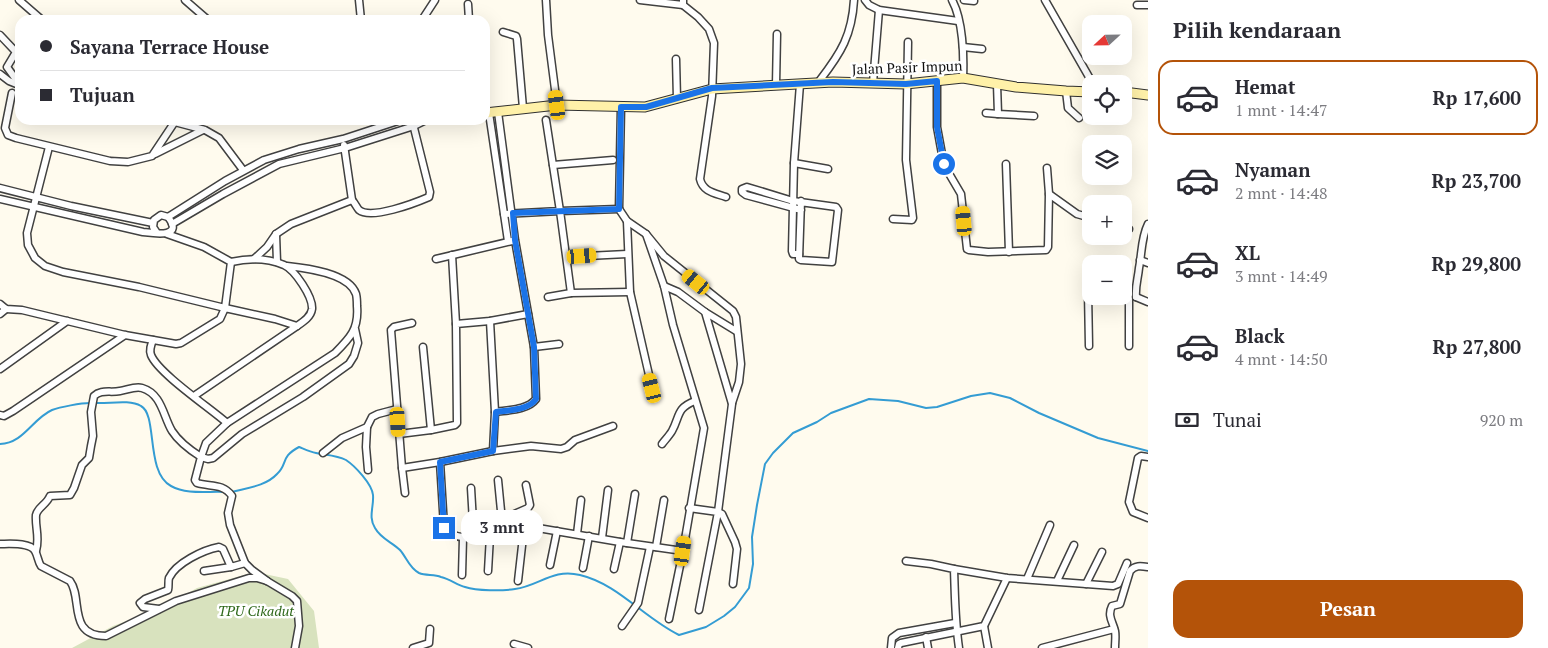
<!DOCTYPE html>
<html lang="id">
<meta charset="utf-8">
<style>
body{margin:0;font-family:"PT Serif",serif;background:#f7f7f7;color:#2b2b33;height:100vh;display:flex;flex-direction:column;font-size:19px;white-space:nowrap}
*{box-sizing:border-box;margin:0}
p{font-size:16px;color:#7c7c81}
.icon{flex:none;width:28px;height:28px;fill:none;stroke:currentColor;stroke-width:2;stroke-linecap:round;stroke-linejoin:round}
.map{position:relative;flex:1;overflow:hidden}
.side{display:flex;flex-direction:column;background:#fff;width:400px}
.side>*{flex:none}
.banner{position:absolute;left:15px;top:15px;width:475px;height:110px;border-radius:15px;box-shadow:0 5px 20px #0002;display:grid;align-content:center;height:110px;padding:0 25px;background:#fff}
.needle{width:32px;rotate:248deg}
.fabs{position:absolute;left:1082px;top:15px;display:grid;gap:10px}
.fabs a{display:grid;place-items:center;width:50px;height:50px;border-radius:10px;background:#fff;box-shadow:0 5px 20px #0002;font-size:25px}
.end{position:absolute;width:22px;height:22px;margin:-11px;border:6px solid #1a73e8;background:#fff;box-shadow:0 0 0 2px #fff}
.from{border-radius:50%}
.bubble{position:absolute;height:35px;border-radius:15px;background:#fff;box-shadow:0 5px 20px #0002;font-size:16px;font-weight:700;line-height:35px;text-align:center}
.car{position:absolute;width:15px;height:30px;margin:-15px -8px;border-radius:6px;box-shadow:0 0 4px 1px #0007;background:linear-gradient(#f5c518 24%,#345 0 40%,#f5c518 0 76%,#345 0 86%,#f5c518 0)}
.banner b{display:flex;align-items:center;gap:18px;height:48px;font-size:19px}
.banner b+b{border-top:1px solid #e1e1e2}
.banner i{width:12px;height:12px;background:#2b2b33}
ul{padding:0;list-style:none}
li{display:flex;align-items:center;gap:15px;height:75px;margin:0 10px 8px;padding:0 15px;border:2px solid transparent;border-radius:15px}
li div{flex:1}
li b{display:block;font-size:19px}
li em{font-style:normal;font-weight:700}
li.on{border-color:#b45309}
li>.icon{width:45px;height:45px;stroke-width:1.5}
h2{padding:0 25px;font-size:22px;line-height:60px}
.pay{display:flex;align-items:center;gap:12px;height:55px;padding:0 25px;font-size:19px}
.pay p{margin-inline-start:auto}
.button{display:flex;gap:10px;margin-top:auto;padding:10px 25px}
.button a{flex:1;height:58px;border-radius:15px;background:#b45309;color:#fff;font-size:20px;font-weight:700;line-height:58px;text-align:center}
main{display:flex;flex:1;min-height:0}
.map>svg:first-child{display:block}
</style>
<main>
<div class="map">
<svg width="1148" height="648" viewBox="0 0 1148 648">
<rect width="100%" height="100%" fill="#fffbee"/>
<path fill="#d8e2be" d="M255,572L288,579L314,611L319,648H72L113,626L159,609L197,588Z"/>
<g fill="none" stroke-linecap="round" stroke-linejoin="round">
<g stroke="#349cd3" stroke-width="2">
<path d="M95,403C109,404 129,399 141,406C158,415 145,472 171,486C187,495 208,491 225,492"/>
<path d="M0,444C24,443 32,419 52,410C60,407 81,403 90,403"/>
<path d="M232,492C247,488 266,486 277,474C288,464 280,457 299,447C304,449 310,452 316,453C326,455 337,455 346,460C355,466 372,484 373,495C374,507 368,517 375,528C381,539 392,542 400,550C407,558 409,568 419,573C426,576 434,574 441,577C450,579 457,585 465,587C477,591 502,591 515,589C539,586 553,568 580,575C618,584 644,618 679,635L706,627L724,616L735,607L749,588L753,564L752,537L757,505L765,464L773,453L793,433L817,422L831,413L869,399L898,401L926,408L937,407L971,396L990,393L1010,398L1039,413L1098,438L1148,451"/>
</g>
<g stroke="#414141" stroke-width="9">
<g id="street">
<path d="M19,0L42,20"/>
<path d="M185,0L208,20"/>
<path d="M359,0L361,20"/>
<path d="M546,0L548,35L557,105"/>
<path d="M640,0L683,5"/>
<path d="M683,0V5L698,17L709,29L714,43L712,96L700,179C703,192 715,193 726,197"/>
<path d="M865,0L869,5L879,10L958,21"/>
<path d="M952,0C963,20 964,56 963,78"/>
<path d="M964,0L974,1"/>
<path d="M1045,0L1093,84"/>
<path d="M468,4L469,20"/>
<path d="M1137,5H1148"/>
<path d="M422,20L435,0"/>
<path d="M503,32L516,36L517,39L523,108"/>
<path d="M0,35L16,52L7,67L20,85"/>
<path d="M963,47L982,49"/>
<path d="M676,59L677,99"/>
<path d="M0,74L9,81L19,85"/>
<path d="M937,81V127L944,165L961,194L967,249L969,250L988,252L1046,250L1048,247L1049,194L1047,168"/>
<path d="M820,83V80C841,53 852,35 854,0"/>
<path d="M873,83L879,10"/>
<path d="M997,84L998,114L1034,116"/>
<path d="M776,85L777,34"/>
<path d="M1066,91L1068,108L1079,118"/>
<path d="M12,93L5,128L8,135L16,138L110,161L128,162L152,156L176,120"/>
<path d="M489,113L508,241"/>
<path d="M986,113L998,114"/>
<path d="M167,120L205,130L219,138L243,170"/>
<path d="M49,147L27,233L28,245L35,258L45,266L63,272L139,287L225,308L231,262L204,247L167,234"/>
<path d="M155,154L203,130"/>
<path d="M794,163L828,169"/>
<path d="M1006,164L1009,252"/>
<path d="M553,165L613,160"/>
<path d="M0,188L71,206L153,223"/>
<path d="M1049,194L1077,214L1091,218"/>
<path d="M0,199L143,232C152,233 185,239 168,217L161,215L154,220L153,227L157,233"/>
<path d="M352,200C355,203 357,208 359,210C371,220 415,203 429,197L430,192L412,120"/>
<path d="M619,209L627,221L646,234L664,256L733,311L736,317L741,364L739,382L732,403"/>
<path d="M619,209L621,107"/>
<path d="M801,210L746,195L742,192V189L747,187L793,201L836,207L838,210L832,262L801,260L799,259L801,201"/>
<path d="M504,214L560,211L546,120"/>
<path d="M168,217L225,181L264,160L299,149L343,139L401,120"/>
<path d="M893,219L912,220L913,218L906,160L908,42"/>
<path d="M627,221L630,292L652,388"/>
<path d="M172,224L223,194L279,164L345,148L414,126L426,120"/>
<path d="M1124,228L1129,229"/>
<path d="M276,234L277,262"/>
<path d="M799,254H793L792,251L794,163L800,84"/>
<path d="M452,255L456,324"/>
<path d="M567,257L627,254"/>
<path d="M254,259L267,247L276,234L291,224L352,200L344,145"/>
<path d="M436,259L512,241"/>
<path d="M1140,260L1148,263"/>
<path d="M287,266C306,268 349,273 356,294C357,298 357,303 357,306C359,329 350,338 335,353L227,423L206,443L201,457L208,459L213,458L242,434L303,397L349,364L354,356L358,343L355,329"/>
<path d="M664,286L678,292L705,312L732,404L718,512L722,514L735,542L737,549L733,584"/>
<path d="M1124,291L1129,299V346"/>
<path d="M571,293L560,211L619,209"/>
<path d="M548,297L571,293L630,292"/>
<path d="M1136,297C1135,286 1138,279 1139,268C1142,253 1141,238 1148,224"/>
<path d="M1136,297L1148,302"/>
<path d="M0,304L6,309L22,310L125,335L176,344L181,343L220,319L225,308L275,319L297,326"/>
<path d="M705,312L736,331"/>
<path d="M0,314L6,309"/>
<path d="M412,323L394,327L391,330L402,468L440,462L493,451L495,412L490,321"/>
<path d="M153,340C151,345 149,350 151,355C158,373 210,408 227,423"/>
<path d="M1089,346L1088,292L1091,286"/>
<path d="M423,347L431,430"/>
<path d="M534,347L559,344"/>
<path d="M0,369L67,321"/>
<path d="M194,396L297,326C303,322 311,317 312,309C313,297 295,270 284,265C267,258 249,258 231,262"/>
<path d="M495,412C508,410 528,410 536,399L534,347L515,240L498,112"/>
<path d="M0,415L4,416L13,411L125,335"/>
<path d="M367,427L366,447L368,470"/>
<path d="M399,434L431,430L455,425L457,423L456,324L490,321L528,314"/>
<path d="M662,444C665,440 669,436 672,431C680,417 676,408 695,401"/>
<path d="M493,451L531,446L561,449L567,447L575,440L613,426"/>
<path d="M323,453L342,438L367,427L372,417L378,414L397,409"/>
<path d="M1148,457L1141,456L1138,458L1129,502L1133,512L1148,518"/>
<path d="M440,462L444,527L446,531C459,540 475,539 490,536"/>
<path d="M402,468L405,493"/>
<path d="M498,480L502,521"/>
<path d="M471,488L474,539"/>
<path d="M689,508L718,512L699,610"/>
<path d="M473,525L494,523L528,508L530,505L526,485"/>
<path d="M577,534L581,500"/>
<path d="M602,538L608,490"/>
<path d="M627,543L635,494"/>
<path d="M0,544C9,544 30,542 35,551C38,556 38,562 41,566L70,581C83,598 67,636 106,636L176,601L249,578H257L267,581L292,596L297,601L299,626L295,648"/>
<path d="M656,547L664,500"/>
<path d="M36,551C40,537 35,528 36,515C37,508 47,504 50,496L70,495L74,488L82,465L89,458L91,446L93,436L91,412L94,396C101,389 110,393 120,391C127,390 135,386 142,388C162,394 163,416 172,431C179,442 190,450 201,457L195,480L197,483C210,487 223,483 232,496L228,513L230,525L245,563L252,570L267,581"/>
<path d="M906,561L931,564L954,569C955,596 955,621 959,648"/>
<path d="M550,565L557,531"/>
<path d="M583,568L589,536"/>
<path d="M614,569L620,542"/>
<path d="M954,569L1007,578L1113,586L1118,584L1127,563"/>
<path d="M204,571L231,567"/>
<path d="M488,571L490,536L524,528H538L620,542L683,551L704,428L673,325L664,286L646,234"/>
<path d="M462,575L463,538"/>
<path d="M1027,579L1050,525"/>
<path d="M518,581L524,528"/>
<path d="M1057,581L1074,545"/>
<path d="M1086,584L1102,552"/>
<path d="M159,609L143,607L140,603L145,599L168,590C169,586 168,581 169,578C176,563 203,550 219,547L223,549L231,567L245,563"/>
<path d="M669,619L683,551"/>
<path d="M622,626L638,603L650,547"/>
<path d="M984,626L988,648"/>
<path d="M926,637L928,648"/>
<path d="M514,644L528,648"/>
<path d="M413,648L429,643L430,629"/>
<path d="M891,648L892,638L899,633L955,623"/>
<path d="M898,648L899,644L901,643L984,626L1007,578"/>
<path d="M1042,648L1114,629"/>
<path d="M1115,648C1115,642 1116,636 1115,631C1113,622 1107,616 1112,606L1120,604L1130,571C1135,565 1141,566 1148,567"/>
</g>
</g>
<g stroke="#303030" stroke-width="11">
<g id="secondary">
<path d="M1124,92L1148,95"/>
<path d="M485,113L557,105L645,107L712,89L833,82L906,84L963,78L1016,87L1066,91L1091,92"/>
</g>
</g>
<use href="#street" stroke="#fff" stroke-width="6"/>
<use href="#secondary" stroke="#fff1a9" stroke-width="9"/>
</g>
<g fill="none" stroke-linecap="round" stroke-linejoin="round">
<path stroke="#1a73e8" stroke-width="6" d="M444,528L440,462L493,451L496,412C508,410 529,410 536,399L534,347L515,240L513,213L619,209L621,107H646L712,88L833,82L906,84L937,81V127L944,164"/>
</g>
<g text-anchor="middle" dominant-baseline="central" stroke-width="5" stroke-linejoin="round" paint-order="stroke">
<g font-size="14" fill="#0e0e0e" stroke="#fff">
<text transform="translate(907 67) rotate(-2)">Jalan Pasir Impun</text>
</g>
<g font-size="14" font-style="italic" fill="#2f681b" stroke="#fff">
<text x="256" y="610">TPU Cikadut</text>
</g>
</g>
</svg>
<div class="fabs">
<a><svg class="needle" viewBox="-14 -14 28 28"><path d="M0-13l5 13h-10z" fill="#e53935"/><path d="M0 13l5-13h-10z" fill="#7c7c81"/></svg></a>
<a><svg class="icon" aria-label="locate" viewBox="0 0 24 24"><circle cx="12" cy="12" r="6"/><path d="M12 2v4M12 18v4M2 12h4M18 12h4"/></svg></a>
<a><svg class="icon" aria-label="layers" viewBox="0 0 24 24"><path d="M12 4l9 5-9 5-9-5zM3 14l9 5 9-5"/></svg></a>
<a>+</a>
<a>−</a>
</div>
<i class="end from" style="left:944px;top:164px"></i>
<i class="end" style="left:444px;top:528px"></i>
<div class="bubble" style="left:461px;top:510px;width:82px">3 mnt</div>
<i class="car" style="left:557px;top:105px;rotate:353deg"></i>
<i class="car" style="left:964px;top:221px;rotate:355deg"></i>
<i class="car" style="left:582px;top:256px;rotate:86deg"></i>
<i class="car" style="left:696px;top:282px;rotate:309deg"></i>
<i class="car" style="left:652px;top:388px;rotate:346deg"></i>
<i class="car" style="left:398px;top:422px;rotate:176deg"></i>
<i class="car" style="left:683px;top:551px;rotate:8deg"></i>
<div class="banner">
<b><i class="from"></i>Sayana Terrace House</b>
<b><i></i>Tujuan</b>
</div>
</div>
<section class="side">
<h2>Pilih kendaraan</h2>
<ul>
<li class="on"><svg class="icon" aria-label="car" viewBox="0 0 24 24"><path d="M5 17H2v-5l4-1 3-4h7l3 4 3 1v5h-3M9 17h6M6 11h13"/><circle cx="7" cy="17" r="2"/><circle cx="17" cy="17" r="2"/></svg><div><b>Hemat</b><p>1 mnt · 14:47</p></div><em>Rp 17,600</em></li>
<li><svg class="icon" aria-label="car" viewBox="0 0 24 24"><path d="M5 17H2v-5l4-1 3-4h7l3 4 3 1v5h-3M9 17h6M6 11h13"/><circle cx="7" cy="17" r="2"/><circle cx="17" cy="17" r="2"/></svg><div><b>Nyaman</b><p>2 mnt · 14:48</p></div><em>Rp 23,700</em></li>
<li><svg class="icon" aria-label="car" viewBox="0 0 24 24"><path d="M5 17H2v-5l4-1 3-4h7l3 4 3 1v5h-3M9 17h6M6 11h13"/><circle cx="7" cy="17" r="2"/><circle cx="17" cy="17" r="2"/></svg><div><b>XL</b><p>3 mnt · 14:49</p></div><em>Rp 29,800</em></li>
<li><svg class="icon" aria-label="car" viewBox="0 0 24 24"><path d="M5 17H2v-5l4-1 3-4h7l3 4 3 1v5h-3M9 17h6M6 11h13"/><circle cx="7" cy="17" r="2"/><circle cx="17" cy="17" r="2"/></svg><div><b>Black</b><p>4 mnt · 14:50</p></div><em>Rp 27,800</em></li>
</ul>
<div class="pay"><svg class="icon" aria-label="cash" viewBox="0 0 24 24"><path d="M3 7h18v10H3z"/><circle cx="12" cy="12" r="2"/></svg>Tunai<p>920 m</p></div>
<div class="button"><a>Pesan</a></div>
</section>
</main>
